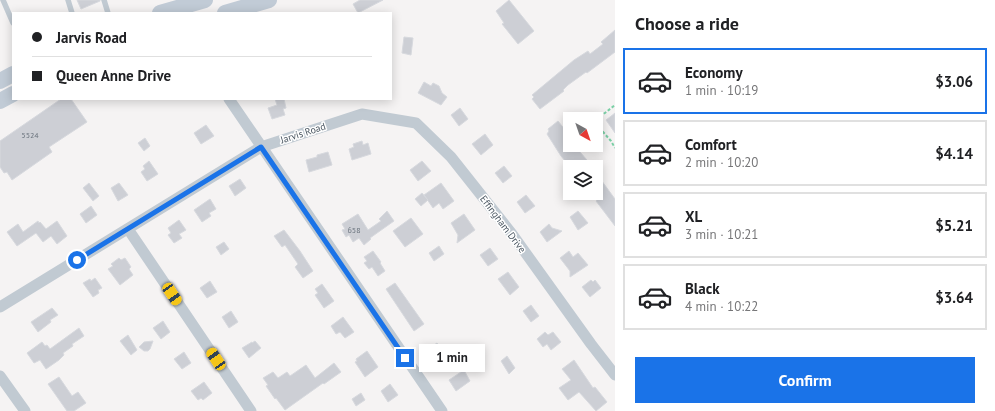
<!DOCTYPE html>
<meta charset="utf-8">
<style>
body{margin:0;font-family:"PT Sans",sans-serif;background:#f6f6f6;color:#202124;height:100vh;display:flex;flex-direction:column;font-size:15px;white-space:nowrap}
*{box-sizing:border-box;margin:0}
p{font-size:13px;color:#757577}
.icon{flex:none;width:22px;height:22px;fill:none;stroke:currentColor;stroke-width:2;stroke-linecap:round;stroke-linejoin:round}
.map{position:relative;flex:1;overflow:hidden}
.drawer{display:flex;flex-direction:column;background:#fff;width:380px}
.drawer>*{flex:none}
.top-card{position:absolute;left:12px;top:12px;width:380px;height:88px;border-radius:0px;box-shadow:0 2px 10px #0003;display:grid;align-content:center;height:88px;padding:0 20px;background:#fff}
.needle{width:26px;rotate:140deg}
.tools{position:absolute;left:563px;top:112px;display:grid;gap:8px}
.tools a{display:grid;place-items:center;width:40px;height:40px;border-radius:0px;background:#fff;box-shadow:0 2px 10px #0003;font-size:20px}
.end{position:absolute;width:18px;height:18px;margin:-9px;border:5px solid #1a73e8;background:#fff;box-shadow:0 0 0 2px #fff}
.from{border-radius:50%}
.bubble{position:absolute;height:28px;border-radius:0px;background:#fff;box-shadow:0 2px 10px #0003;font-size:13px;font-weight:700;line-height:28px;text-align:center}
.car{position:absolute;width:12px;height:24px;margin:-12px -6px;border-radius:5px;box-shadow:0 0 3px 1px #0007;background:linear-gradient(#f5c518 24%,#345 0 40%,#f5c518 0 76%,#345 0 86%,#f5c518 0)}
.top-card b{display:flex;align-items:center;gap:14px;height:38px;font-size:15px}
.top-card b+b{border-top:1px solid #e0e0e0}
.top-card i{width:10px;height:10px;background:#202124}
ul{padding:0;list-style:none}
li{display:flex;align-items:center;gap:12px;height:66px;margin:0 8px 6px;padding:0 12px;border:2px solid #e0e0e0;border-radius:0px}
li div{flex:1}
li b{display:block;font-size:15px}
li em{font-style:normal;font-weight:700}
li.current{border-color:#1a73e8}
li>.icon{width:36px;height:36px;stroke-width:1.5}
h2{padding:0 20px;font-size:18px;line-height:48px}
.button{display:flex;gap:8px;margin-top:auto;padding:8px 20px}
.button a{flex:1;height:46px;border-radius:0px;background:#1a73e8;color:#fff;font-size:16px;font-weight:700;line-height:46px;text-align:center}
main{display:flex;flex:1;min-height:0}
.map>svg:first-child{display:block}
</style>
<main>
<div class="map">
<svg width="615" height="411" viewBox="0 0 615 411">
<rect width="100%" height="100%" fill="#f5f3f3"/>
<g fill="#cdcfd5" stroke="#d7d9de">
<path d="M77,0H100V1L81,9Z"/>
<path d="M360,0H383L358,13L353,4Z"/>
<path d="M509,0L534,31L518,44L502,24L504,23L496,11Z"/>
<path d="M615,30V52L587,73L586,72L568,85L563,90L564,91L540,109L532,99L534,97L532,95L574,60L588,51L590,54L603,44L601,42Z"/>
<path d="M404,37L413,38L411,55L402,53Z"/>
<path d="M424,82L431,86L433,83L439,86L442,93L447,97L441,105L418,93Z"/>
<path d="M61,99H71L87,122L49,147L52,152L12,180L7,172L4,173L0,167V141Z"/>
<path d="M275,99H284L286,108L283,109L285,115L272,119L268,108L277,105Z"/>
<path d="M460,108L468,119L459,126L451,115Z"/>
<path d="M615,113V133L606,120Z"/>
<path d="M558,121L570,136V145H574L593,167H570L561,156L547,134L549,131L548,129Z"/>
<path d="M206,125L214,136L201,144L194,133Z"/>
<path d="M485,134L493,145L481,155L472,144Z"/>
<path d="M145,138L150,146L144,151L138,143Z"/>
<path d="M362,141L363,145L368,143L371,154L352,160L349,149L354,147L353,144Z"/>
<path d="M328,152L332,165L309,172L306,160L317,157V155Z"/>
<path d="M149,161L158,174L147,181L141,172L145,169L143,166Z"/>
<path d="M422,161L431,171L418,181L410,170Z"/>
<path d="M504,166L512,176L503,183L495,173Z"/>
<path d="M596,173L615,199V226L596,201L598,199L596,196Z"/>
<path d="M240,179L246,188L235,196L229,186Z"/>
<path d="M89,183L99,196L93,201L83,188Z"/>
<path d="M119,183L128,195L118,201L111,188Z"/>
<path d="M441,183L454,201L443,209L439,203L433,208L424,195Z"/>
<path d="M422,193L428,200L421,206L415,199Z"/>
<path d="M526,195L535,206L525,213L517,202Z"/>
<path d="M210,199L216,209L209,213L211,216L202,222L194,210Z"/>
<path d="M91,206L97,215L86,223L80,214Z"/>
<path d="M387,211L394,221L370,238L371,239L364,245L359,238L353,242L349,235L346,237L342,230L345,229L342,224L358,214L368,230L381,221L379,219Z"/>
<path d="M578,211L588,223L578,230L570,217Z"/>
<path d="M464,214L475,230L457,243L458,235L451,223Z"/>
<path d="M411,218L423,234L405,247L393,231Z"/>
<path d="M179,220L186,230L179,234L182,238L174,243L168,235L171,233L168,228Z"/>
<path d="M38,221L39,223L40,222L46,229L57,221L67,236L57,244L51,236L43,242L36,233L17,246L7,232L18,224L23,232Z"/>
<path d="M549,224L552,228L562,231L547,242L540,232Z"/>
<path d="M284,230L300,251L313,271L303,278L295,267L298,264L285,245L282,247L274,236Z"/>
<path d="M224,242L229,249L221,255L216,247Z"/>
<path d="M439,246L444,254L434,261L429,253Z"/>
<path d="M490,248L498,259L488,266L480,255Z"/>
<path d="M373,251L381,262L380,263L385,271L378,276L372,267L369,269L364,263L367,261L364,257Z"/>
<path d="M569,251L573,257L578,253L588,265L570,277V271L560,258Z"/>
<path d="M119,258L121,260L125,258L131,267L129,269L133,275L120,285L108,269L113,266L111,264Z"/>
<path d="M508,272L519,287L510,295L498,279Z"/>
<path d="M95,278L102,288L98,290L99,293L93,297L83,283L90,279L91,281Z"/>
<path d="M591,280L593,282L595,280L601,288L590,297L582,287Z"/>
<path d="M210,281L217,292L207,298L200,288Z"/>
<path d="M395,283L424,324L414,331L386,289Z"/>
<path d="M322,284L334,301L324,308L315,295L318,293L315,289Z"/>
<path d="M531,305L539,316L531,322L523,311Z"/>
<path d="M52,308L58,315L50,320L51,322L38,332L31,322Z"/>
<path d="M231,311L238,322L229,328L222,317Z"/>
<path d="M343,317L354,332L345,338L340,332L336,334L331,326Z"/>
<path d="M163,321L170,332L161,339L153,328Z"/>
<path d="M79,328L84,336L72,344L73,346L63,353L64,355L59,360L46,369L40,360L34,363L27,353L42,342L45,346L47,345L50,349Z"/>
<path d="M545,332L548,335L553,332L561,342L551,350L547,344L543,347L537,339Z"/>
<path d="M128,335L137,350L131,355L120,341Z"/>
<path d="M153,341L150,349L148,351H144L139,347L144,342Z"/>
<path d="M255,341L261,348L249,358L242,348L252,342V343Z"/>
<path d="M437,343L441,349L445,346L452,354L438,366L427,350Z"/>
<path d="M367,351L378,367L365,377L355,362L357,361L356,359Z"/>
<path d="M184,352L191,363L182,369L174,359Z"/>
<path d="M507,356L515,368L509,374L501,361Z"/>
<path d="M574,360L593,388L595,387L607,402L596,411L579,392L568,400L559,388L571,380L562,369Z"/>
<path d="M334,363L341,372L324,384L323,383L285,410L276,398L275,399L266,386L268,385L263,378L273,372L278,378L287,372L290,376L306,365L315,378Z"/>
<path d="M464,370L470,381L456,391L449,380Z"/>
<path d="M59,377L72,396L78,392L86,403L74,411H67L48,384Z"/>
<path d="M204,382L212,393L203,400L201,398L198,400L191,391Z"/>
<path d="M390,384L398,395L388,402L381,391Z"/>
<path d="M361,393L365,400L356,406L352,399Z"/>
</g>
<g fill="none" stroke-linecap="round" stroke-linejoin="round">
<g stroke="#7ad0a6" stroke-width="2" stroke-dasharray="3 2" stroke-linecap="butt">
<path d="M596,120L615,105"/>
<path d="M596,124L611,141L615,148"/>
</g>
<g stroke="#c1cad2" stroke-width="5.5">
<path d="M3,0L13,23"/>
<path d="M68,0L72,13"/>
<path d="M104,0L108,13"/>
</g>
<g stroke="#c1cad2" stroke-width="11">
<path d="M229,99L442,411"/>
<path d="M128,229L251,411"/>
<path d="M0,307L261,147L362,114L416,123L451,157L512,234L591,344L615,375"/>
<path d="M0,376L25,411"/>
</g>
<g stroke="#c1cbd6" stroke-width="16">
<path d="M160,13L205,0"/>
<path d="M225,13L269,0"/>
<path d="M0,81L13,74"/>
<path d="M0,101L13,94"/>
</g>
</g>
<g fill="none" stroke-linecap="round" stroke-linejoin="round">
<path stroke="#1a73e8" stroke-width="5" d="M77,260L261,147L405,358"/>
</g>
<g text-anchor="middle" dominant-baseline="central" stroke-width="3" stroke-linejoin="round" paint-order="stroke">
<g font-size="8" fill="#6b747e">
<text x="30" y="135">5524</text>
<text x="354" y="230">658</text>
</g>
<g font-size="10" fill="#4a5661" stroke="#fff">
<text transform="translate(303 133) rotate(-18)">Jarvis Road</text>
<text transform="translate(503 224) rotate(53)">Effingham Drive</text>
</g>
</g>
</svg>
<div class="tools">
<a><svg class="needle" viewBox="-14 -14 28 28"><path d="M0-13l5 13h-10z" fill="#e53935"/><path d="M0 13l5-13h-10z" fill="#757577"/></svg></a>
<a><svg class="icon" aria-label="layers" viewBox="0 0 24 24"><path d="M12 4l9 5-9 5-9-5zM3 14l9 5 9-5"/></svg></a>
</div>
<i class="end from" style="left:77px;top:260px"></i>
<i class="end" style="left:405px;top:358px"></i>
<div class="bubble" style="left:419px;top:344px;width:66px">1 min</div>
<i class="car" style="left:172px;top:294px;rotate:146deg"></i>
<i class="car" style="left:216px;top:359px;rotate:326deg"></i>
<div class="top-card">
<b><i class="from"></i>Jarvis Road</b>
<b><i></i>Queen Anne Drive</b>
</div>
</div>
<section class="drawer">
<h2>Choose a ride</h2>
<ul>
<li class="current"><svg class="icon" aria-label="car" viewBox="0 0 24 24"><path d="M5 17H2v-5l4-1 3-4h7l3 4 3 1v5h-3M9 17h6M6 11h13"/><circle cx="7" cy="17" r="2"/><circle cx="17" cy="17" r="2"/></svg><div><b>Economy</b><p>1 min · 10:19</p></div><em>$3.06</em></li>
<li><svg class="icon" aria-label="car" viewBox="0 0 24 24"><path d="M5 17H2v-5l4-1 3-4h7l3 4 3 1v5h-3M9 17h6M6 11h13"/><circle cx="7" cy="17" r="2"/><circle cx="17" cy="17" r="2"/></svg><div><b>Comfort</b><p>2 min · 10:20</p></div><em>$4.14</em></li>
<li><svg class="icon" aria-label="car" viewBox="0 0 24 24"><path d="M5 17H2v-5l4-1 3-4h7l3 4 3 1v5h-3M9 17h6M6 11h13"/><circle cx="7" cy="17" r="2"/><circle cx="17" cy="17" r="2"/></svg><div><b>XL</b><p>3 min · 10:21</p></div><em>$5.21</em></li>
<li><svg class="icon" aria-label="car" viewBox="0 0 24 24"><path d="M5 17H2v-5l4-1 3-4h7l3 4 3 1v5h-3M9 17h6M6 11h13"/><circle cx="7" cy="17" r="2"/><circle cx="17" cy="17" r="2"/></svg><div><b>Black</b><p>4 min · 10:22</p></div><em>$3.64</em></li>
</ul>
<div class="button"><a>Confirm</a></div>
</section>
</main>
